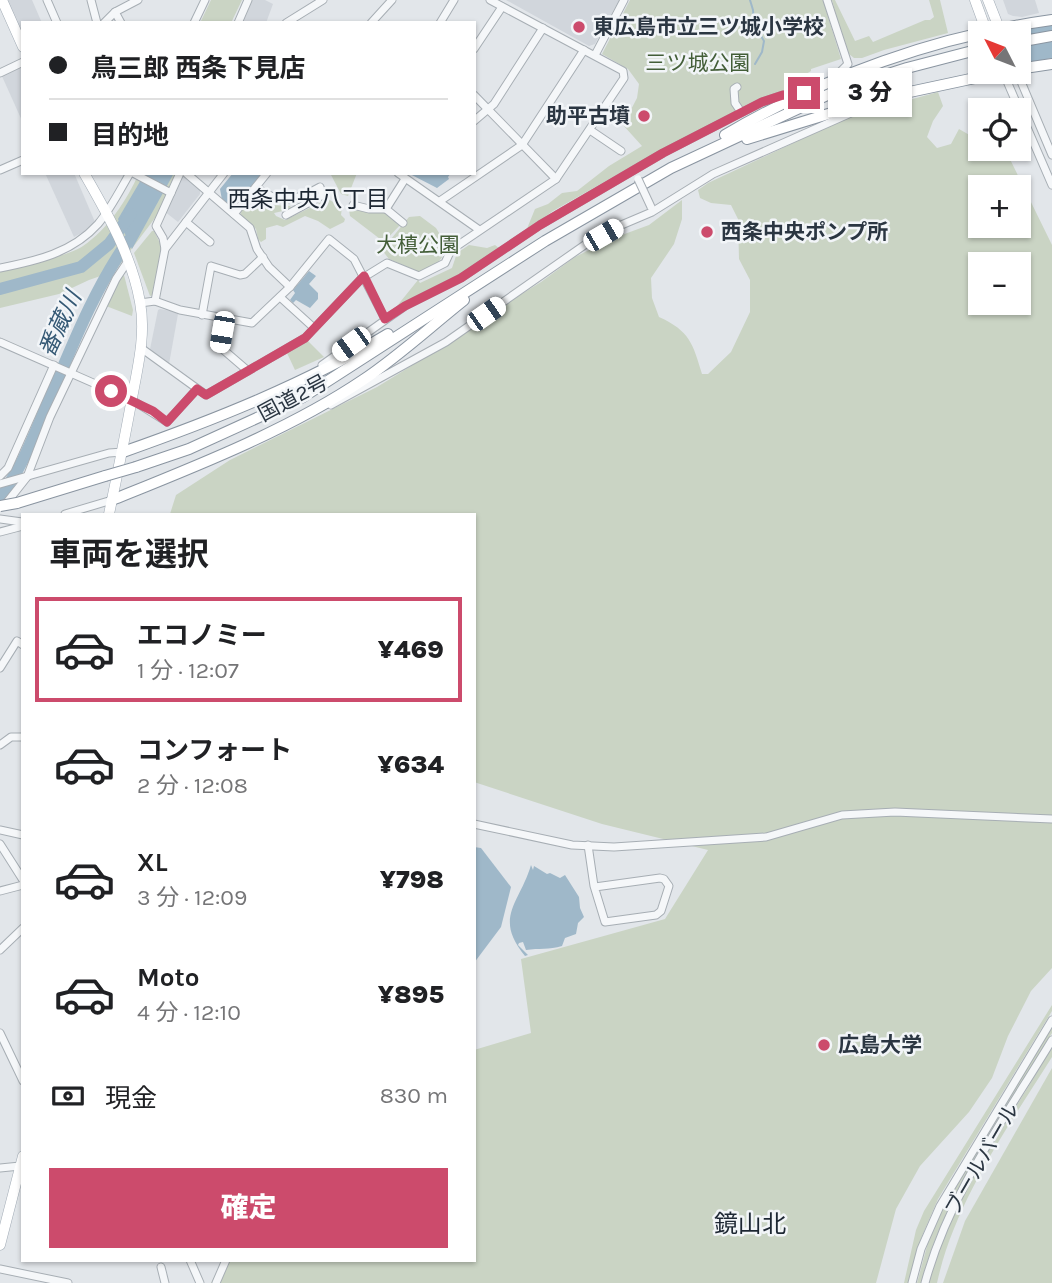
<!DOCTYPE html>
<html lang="ja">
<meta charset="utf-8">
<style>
body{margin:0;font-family:Karla,"Noto Sans JP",sans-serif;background:#f2f2f2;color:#202124;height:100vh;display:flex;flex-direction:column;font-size:26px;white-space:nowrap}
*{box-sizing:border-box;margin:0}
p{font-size:23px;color:#757577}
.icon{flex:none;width:38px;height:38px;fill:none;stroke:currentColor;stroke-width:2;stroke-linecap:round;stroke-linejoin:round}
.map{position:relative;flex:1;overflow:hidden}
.side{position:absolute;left:21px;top:513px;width:455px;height:749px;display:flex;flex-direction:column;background:#fff;border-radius:0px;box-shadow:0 2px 5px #0004}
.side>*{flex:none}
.hud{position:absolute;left:21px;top:21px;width:455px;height:154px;border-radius:0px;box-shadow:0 2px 5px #0004;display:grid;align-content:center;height:154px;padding:0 28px;background:#fff}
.needle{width:46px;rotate:312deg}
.tools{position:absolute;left:968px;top:21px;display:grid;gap:14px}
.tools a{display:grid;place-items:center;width:63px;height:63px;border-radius:0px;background:#fff;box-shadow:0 2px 5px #0004;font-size:35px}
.end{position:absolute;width:32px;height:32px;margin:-16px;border:9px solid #cc4b6c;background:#fff;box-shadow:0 0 0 4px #fff}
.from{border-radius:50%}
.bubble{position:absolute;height:49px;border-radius:0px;background:#fff;box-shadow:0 2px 5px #0004;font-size:23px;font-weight:800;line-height:49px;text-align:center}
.car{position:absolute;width:21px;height:42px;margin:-21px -10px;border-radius:9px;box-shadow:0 0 5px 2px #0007;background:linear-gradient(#fff 24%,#345 0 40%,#fff 0 76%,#345 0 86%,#fff 0)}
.hud b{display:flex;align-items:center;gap:24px;height:66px;font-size:26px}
.hud b+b{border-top:2px solid #e0e0e0}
.hud i{width:18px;height:18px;background:#202124}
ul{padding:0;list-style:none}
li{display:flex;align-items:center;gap:21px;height:105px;margin:0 14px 10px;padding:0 14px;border:4px solid transparent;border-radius:0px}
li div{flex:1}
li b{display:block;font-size:26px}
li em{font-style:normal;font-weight:800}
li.active{border-color:#cc4b6c}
li>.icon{width:63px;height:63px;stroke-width:1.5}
h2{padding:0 28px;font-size:32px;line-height:84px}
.pay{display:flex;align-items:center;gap:18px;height:77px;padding:0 28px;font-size:26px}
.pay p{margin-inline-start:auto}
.primary-button{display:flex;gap:14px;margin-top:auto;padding:14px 28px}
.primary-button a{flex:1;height:80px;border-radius:0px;background:#cc4b6c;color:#fff;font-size:28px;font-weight:800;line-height:80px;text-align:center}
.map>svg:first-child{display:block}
</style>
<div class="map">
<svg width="1052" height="1283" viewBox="0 0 1052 1283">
<rect width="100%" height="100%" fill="#e2e6ea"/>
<g fill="#d1d6dc">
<path d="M6,0H32L42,23H23V38Z"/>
<path d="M250,0H265L273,4L266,23H240Z"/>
<path d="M506,0H619L595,44L589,46Z"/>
<path d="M1003,0H1035L1039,13L1022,17L1013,16L1008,14Z"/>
<path d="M23,66V123L1,74Z"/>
<path d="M45,173H74L95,222L85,231L74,237Z"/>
<path d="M182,175L200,190V194L178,222L164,211Z"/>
<path d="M160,309L177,312L178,314L169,364L149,354L158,310Z"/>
</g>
<g fill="#cad4c4" fill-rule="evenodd">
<path d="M211,0H242L231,23H200Z"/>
<path d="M630,0H823L841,59L811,69V71L793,82L784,91L763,99L650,156L553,211L526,231L535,209L548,204L562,193L577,191L609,166L642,146L623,125L637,98L639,84L628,69L602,54Z"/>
<path d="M832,0H835L855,41L869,36L873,42L925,20H930L934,17L929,0H940L948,33L884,50L862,58H854L849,54L841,34Z"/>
<path d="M938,92L943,106L933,121L927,137L937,148L951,144L959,129L980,141V149H1005L1052,245V968L1031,991L1008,1036L992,1078L969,1112L920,1166L896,1209L876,1283H211L223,1260H474V1050L531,1033L521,959L665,919L708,850L602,824L474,782V514H170L176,495L230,460L377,387L421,360L462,331L541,282L575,257L611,239L649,225L682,200V219L674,244L651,278L652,298L659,317C690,331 693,344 702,374H708L731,352L750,312V280L739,259L738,219L731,205L711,203L700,198L698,190L708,183L851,116ZM980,187H1018V226H980ZM980,264H1018V303H980Z"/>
<path d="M139,173H177L161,210L115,271L89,280L59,294L0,308V270C18,267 69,256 83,246C108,229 127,200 139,173Z"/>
<path d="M330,173H357L348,196L341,194Z"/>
<path d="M258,192L265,196L256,204L262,208L272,205L290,206L292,209L274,213L276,216L285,220L328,199L342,207L341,215L345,219L344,222L330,229L318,221L305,216L283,227L277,225L266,228V239L261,242L258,239L256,229L240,215L243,207Z"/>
<path d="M349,210L384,212L401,224L384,242L350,216Z"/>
<path d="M420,216L436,228L447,246C440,265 437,263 419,272L389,259L382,250L409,217Z"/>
<path d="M152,231H154L160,243L161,249L153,295L150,296L134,253Z"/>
<path d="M469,245L487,248L495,245L500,249L478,266L424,296L420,294L398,308L397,306L418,280L420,283L452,268L457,253Z"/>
<path d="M124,275L133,310L132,316L106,306L118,281Z"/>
<path d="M308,341L324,357L295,370L287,353Z"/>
<path d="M1052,1005V1011L938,1199L922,1236L909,1283H904L916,1230L924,1211Z"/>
<path d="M1052,1024V1033C1005,1112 944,1194 921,1283H917L930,1235L940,1214Z"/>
<path d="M1052,1047V1057C1008,1127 955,1201 937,1283H929C952,1196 1008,1124 1052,1047Z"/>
<path d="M1052,1068V1283H943L965,1221Z"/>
</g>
<g fill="#9fb8c9">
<path d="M1052,22V58L1026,63L1019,52L1018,33H1013V30Z"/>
<path d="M145,173H174L132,249L118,219Z"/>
<path d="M233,173H263L250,189L247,187L232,208L222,200L220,189Z"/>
<path d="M408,173H451L448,177L449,179L437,188Z"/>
<path d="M309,271L316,276L309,284L318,293V299L310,308L296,300L293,303L290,300L295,293L293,290Z"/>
<path d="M474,847L481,848L511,887L501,927L474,963Z"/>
<path d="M531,865L533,870L534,866L547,874L550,873L560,878L565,875L579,897L580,908L584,917L578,923L576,934L565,938L562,946C549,950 539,948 526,950L523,942L519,943L518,945L528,955L525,956C493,917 520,903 531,865Z"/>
</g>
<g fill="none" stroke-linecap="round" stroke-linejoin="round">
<path stroke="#9fb8c9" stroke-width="2" d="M750,0L753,10L754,24L764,41L762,52L755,64"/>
<g stroke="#9fb8c9" stroke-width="12">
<path d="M0,289L81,267L109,244L131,214"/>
<path d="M0,496C22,469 33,437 47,405C71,349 93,291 128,241"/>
</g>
<g stroke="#a7aeb4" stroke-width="9">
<g id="minor">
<path d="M47,0L57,23"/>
<path d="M91,0L97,23"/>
<path d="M827,0L848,64L837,75"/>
<path d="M115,12L121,23"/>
<path d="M104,23L115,12L138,0"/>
<path d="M194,23L205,0"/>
<path d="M238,23L248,0"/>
<path d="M286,23L323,0"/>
<path d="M371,23L392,0"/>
<path d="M440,23L454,0"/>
<path d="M474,49L502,7"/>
<path d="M595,55L624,0"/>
<path d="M1003,72L1052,185"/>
<path d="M1017,72L1052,155"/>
<path d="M0,73L23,62"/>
<path d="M737,87L734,89L735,103L741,112"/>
<path d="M474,95L556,179"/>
<path d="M474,121L494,104L543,28"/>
<path d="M590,130L621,151"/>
<path d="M0,170L23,160"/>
<path d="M133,173L171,193"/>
<path d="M186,173L250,228L257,249L269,267L290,287"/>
<path d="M398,173L478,229"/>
<path d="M256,187C280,205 293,202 320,187L323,195L286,215"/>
<path d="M440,201L522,145L584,50"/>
<path d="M353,205L369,209H386"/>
<path d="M234,214L267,173"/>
<path d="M186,222L210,242"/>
<path d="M403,223L386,209L405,179"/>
<path d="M165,249L163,238L156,226L180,173"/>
<path d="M0,268C36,261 72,253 98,224C110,210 120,190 130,173"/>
<path d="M280,297L314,328"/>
<path d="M155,301L180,310L252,323L290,287L329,239L354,259L385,319"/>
<path d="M140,303L155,301L165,249L224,173"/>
<path d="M202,315L211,266L240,275L245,274L263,257"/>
<path d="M224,318L219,346L248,371"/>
<path d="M0,342L132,400L167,422L197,389"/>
<path d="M141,348L206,395L305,338L361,279L387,263L419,276L445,263L451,250L556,179L624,78L623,71L490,0"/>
<path d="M322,365L405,306L461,278L540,225L663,153L762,102L783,95L795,97"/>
<path d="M331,405L446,342L586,244L619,226L652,212L713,174L851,113L857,107"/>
<path d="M0,476L8,468L54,365"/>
<path d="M0,484L109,453L123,452"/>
<path d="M4,506L27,477L50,417L116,279L128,261"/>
<path d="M65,514L112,500"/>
<path d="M0,519L22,522"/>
<path d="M0,532L23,526"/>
<path d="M0,668L17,641L23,645"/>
<path d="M0,745L11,737H23"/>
<path d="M474,824L572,845L614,847L766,837L842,815L895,812L1052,819"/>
<path d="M0,830L23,835"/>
<path d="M0,844L23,880"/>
<path d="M588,845L594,886L605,922L656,915L661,911L669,886L664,879L660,878L595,887"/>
<path d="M0,891L23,885"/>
<path d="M0,950L23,928"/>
<path d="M0,1033L23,1081"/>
<path d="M0,1168L20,1166"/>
<path d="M190,1260L200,1283"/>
<path d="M161,1267L165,1283"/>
<path d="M0,1269L68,1283"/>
<path d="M216,1283L226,1260"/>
<path d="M912,1283L921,1249L940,1206L1052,1020"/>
<path d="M925,1283C949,1194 1005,1118 1052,1040"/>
</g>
</g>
<g stroke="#a2acb6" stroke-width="11">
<g id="major">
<path d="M2,0L23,47"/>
<path d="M975,0L987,33"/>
<path d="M988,0L1001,33"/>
<path d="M84,173C107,213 132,256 140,302C146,334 138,366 132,398C125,437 117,476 109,514"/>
<path d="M0,1245L23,1156"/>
</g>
</g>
<g stroke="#8a95a1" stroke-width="12">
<g id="highway">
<path d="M1018,42L1052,36"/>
<path d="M1018,69L1052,64"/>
<path d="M725,135C825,76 937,36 1052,20"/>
<path d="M747,139L877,99L1003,72"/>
<path d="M123,452C214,420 305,384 388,334"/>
<path d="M136,467L189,449L303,397L545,241L671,168L838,90L907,68L980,49"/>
<path d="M112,500C194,467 289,430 363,380C399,356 430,327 464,300"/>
<path d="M17,503L105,476"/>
</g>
</g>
<use href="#minor" stroke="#f5f7f9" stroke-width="7"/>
<use href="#major" stroke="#fff" stroke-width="10"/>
<use href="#highway" stroke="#fff" stroke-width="10"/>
<g stroke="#a7aeb4" stroke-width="9" stroke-linecap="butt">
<path id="minor-bridge" d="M638,179L651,207"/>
</g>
<g stroke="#8a95a1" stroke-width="12" stroke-linecap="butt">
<g id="highway-bridge">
<path d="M105,476L136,467"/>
<path d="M0,506L17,503"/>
</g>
</g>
<use href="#minor-bridge" stroke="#f5f7f9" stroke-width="7"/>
<use href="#highway-bridge" stroke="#fff" stroke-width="10"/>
</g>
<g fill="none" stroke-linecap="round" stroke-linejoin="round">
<path stroke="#cc4b6c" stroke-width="9" d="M111,391L153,411L167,422L197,389L206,395L305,338L364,276L385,319L405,306L461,278L540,225L663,153L762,102L783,95L795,97L804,93"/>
</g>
<g fill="#cc4b6c" stroke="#f2f5f8" stroke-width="2.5">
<circle cx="579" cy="27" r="7"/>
<circle cx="644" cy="116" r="7"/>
<circle cx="707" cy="232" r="7"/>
<circle cx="824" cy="1045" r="7"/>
</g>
<g text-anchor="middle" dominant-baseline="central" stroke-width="5" stroke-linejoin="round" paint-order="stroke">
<g font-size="21" font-weight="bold" fill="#2b3642" stroke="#f2f5f8" text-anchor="start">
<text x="593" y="27">東広島市立三ツ城小学校</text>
<text x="630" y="116" text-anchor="end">助平古墳</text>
<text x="721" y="232">西条中央ポンプ所</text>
<text x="838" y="1045">広島大学</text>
</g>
<g font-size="21" fill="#435e38" stroke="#f2f5f8">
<text x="698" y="63">三ツ城公園</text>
<text x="418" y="245">大槙公園</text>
</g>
<g font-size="21" fill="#2b3642" stroke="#f2f5f8">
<text transform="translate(293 398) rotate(-28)">国道2号</text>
<text transform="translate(982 1159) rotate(-60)">ブールバール</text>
</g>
<g font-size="23" fill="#1d2733" stroke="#f2f5f8">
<text x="308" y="199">西条中央八丁目</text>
</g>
<g font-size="23" font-style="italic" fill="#355975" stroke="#f2f5f8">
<text transform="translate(60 324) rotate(-65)">番蔵川</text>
</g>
<g font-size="24" fill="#1d2733" stroke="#f2f5f8">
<text x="750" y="1224">鏡山北</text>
</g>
</g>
</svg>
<div class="tools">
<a><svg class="needle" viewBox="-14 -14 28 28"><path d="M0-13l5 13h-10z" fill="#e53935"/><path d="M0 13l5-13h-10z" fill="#757577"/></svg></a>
<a><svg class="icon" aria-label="locate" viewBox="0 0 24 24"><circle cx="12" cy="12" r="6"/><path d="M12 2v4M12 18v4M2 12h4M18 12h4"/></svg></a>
<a>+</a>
<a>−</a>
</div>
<i class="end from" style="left:111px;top:391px"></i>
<i class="end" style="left:804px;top:93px"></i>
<div class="bubble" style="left:828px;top:68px;width:84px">3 分</div>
<i class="car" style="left:603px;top:235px;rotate:60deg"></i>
<i class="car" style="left:486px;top:314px;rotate:55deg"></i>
<i class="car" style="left:222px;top:332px;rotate:190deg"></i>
<i class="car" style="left:351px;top:344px;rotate:234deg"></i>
<div class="hud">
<b><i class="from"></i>鳥三郎 西条下見店</b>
<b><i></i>目的地</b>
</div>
<section class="side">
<h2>車両を選択</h2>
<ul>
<li class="active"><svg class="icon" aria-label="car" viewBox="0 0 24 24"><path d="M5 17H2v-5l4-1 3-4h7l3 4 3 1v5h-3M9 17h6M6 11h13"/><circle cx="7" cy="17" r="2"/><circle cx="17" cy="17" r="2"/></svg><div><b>エコノミー</b><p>1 分 · 12:07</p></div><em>¥469</em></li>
<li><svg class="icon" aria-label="car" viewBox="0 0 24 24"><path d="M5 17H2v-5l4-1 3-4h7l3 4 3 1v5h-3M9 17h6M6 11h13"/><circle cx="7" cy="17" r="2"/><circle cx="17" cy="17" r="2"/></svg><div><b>コンフォート</b><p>2 分 · 12:08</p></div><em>¥634</em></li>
<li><svg class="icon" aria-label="car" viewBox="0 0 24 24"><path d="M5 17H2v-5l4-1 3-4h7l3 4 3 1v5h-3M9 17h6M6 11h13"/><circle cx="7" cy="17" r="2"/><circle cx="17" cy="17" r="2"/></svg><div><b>XL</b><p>3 分 · 12:09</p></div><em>¥798</em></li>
<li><svg class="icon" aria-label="car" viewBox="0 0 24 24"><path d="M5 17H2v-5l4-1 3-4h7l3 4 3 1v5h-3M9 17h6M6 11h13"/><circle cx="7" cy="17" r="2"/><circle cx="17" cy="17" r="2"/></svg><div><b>Moto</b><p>4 分 · 12:10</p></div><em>¥895</em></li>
</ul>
<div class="pay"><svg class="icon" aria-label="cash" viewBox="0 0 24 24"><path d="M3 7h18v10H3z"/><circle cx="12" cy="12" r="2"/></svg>現金<p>830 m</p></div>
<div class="primary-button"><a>確定</a></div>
</section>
</div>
